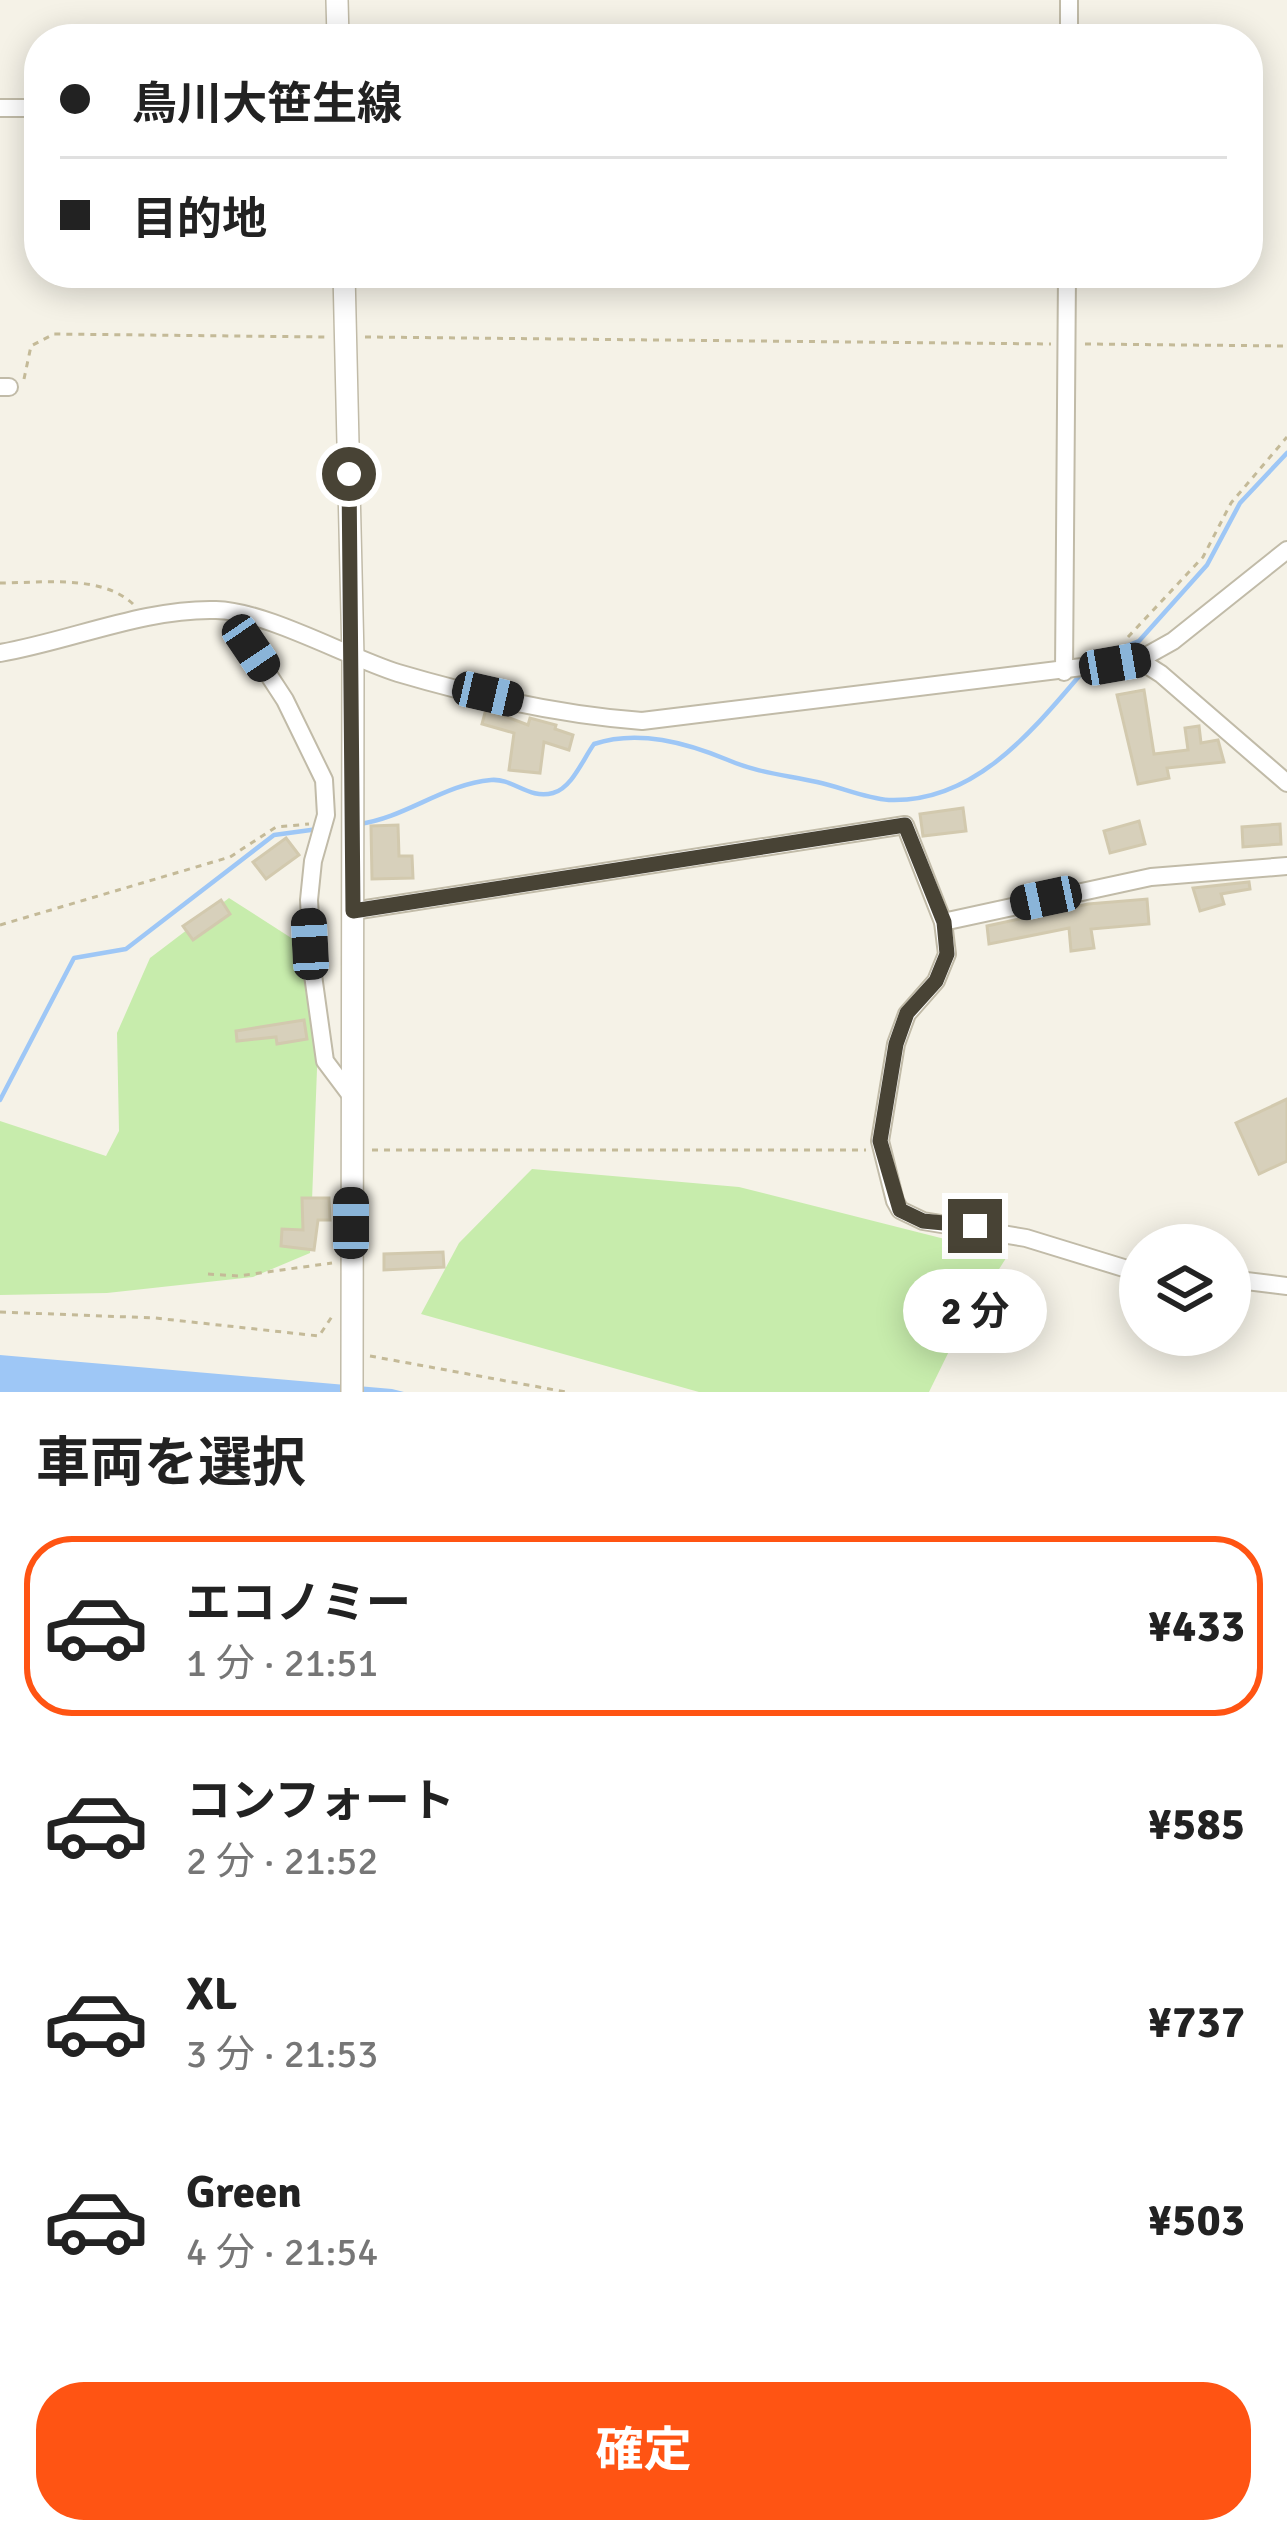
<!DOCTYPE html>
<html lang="ja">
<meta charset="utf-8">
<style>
body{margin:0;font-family:Signika,"Noto Sans JP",sans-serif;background:#f6f6f6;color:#222;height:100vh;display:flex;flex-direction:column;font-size:45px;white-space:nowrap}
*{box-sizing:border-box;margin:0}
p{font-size:39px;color:#767676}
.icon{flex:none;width:66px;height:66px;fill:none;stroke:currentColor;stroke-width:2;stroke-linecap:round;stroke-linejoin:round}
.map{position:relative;height:1392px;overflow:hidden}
.details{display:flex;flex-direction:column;background:#fff;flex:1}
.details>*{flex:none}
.top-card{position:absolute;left:24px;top:24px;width:1239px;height:264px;border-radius:48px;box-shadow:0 6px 30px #0003;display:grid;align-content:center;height:264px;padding:0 36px;background:#fff}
.fabs{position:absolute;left:1119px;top:1224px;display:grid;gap:24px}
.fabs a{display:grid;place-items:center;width:132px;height:132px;border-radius:50%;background:#fff;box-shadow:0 6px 30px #0003;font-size:60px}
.end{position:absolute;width:54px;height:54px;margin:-27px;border:15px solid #484335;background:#fff;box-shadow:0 0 0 6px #fff}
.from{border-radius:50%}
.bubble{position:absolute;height:84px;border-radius:42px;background:#fff;box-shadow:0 6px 30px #0003;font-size:39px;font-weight:700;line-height:84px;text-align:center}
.car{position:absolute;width:36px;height:72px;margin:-36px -18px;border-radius:15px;box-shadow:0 0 9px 3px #0007;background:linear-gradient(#222 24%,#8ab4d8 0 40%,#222 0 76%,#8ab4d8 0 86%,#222 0)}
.top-card b{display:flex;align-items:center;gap:42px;height:114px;font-size:45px}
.top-card b+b{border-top:3px solid #e0e0e0}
.top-card i{width:30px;height:30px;background:#222}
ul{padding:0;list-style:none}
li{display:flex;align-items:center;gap:36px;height:180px;margin:0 24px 18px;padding:0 12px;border:6px solid transparent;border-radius:48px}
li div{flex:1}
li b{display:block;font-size:45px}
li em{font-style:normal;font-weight:700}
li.on{border-color:#ff5413}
li>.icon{width:108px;height:108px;stroke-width:1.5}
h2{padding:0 36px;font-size:54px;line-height:144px}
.action{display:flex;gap:24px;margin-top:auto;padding:24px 36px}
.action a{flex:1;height:138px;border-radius:48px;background:#ff5413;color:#fff;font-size:48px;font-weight:700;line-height:138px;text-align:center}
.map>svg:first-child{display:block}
</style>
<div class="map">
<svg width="1287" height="1392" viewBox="0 0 1287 1392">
<rect width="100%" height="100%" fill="#f5f2e7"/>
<g fill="#c7ecac">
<path d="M229,898L296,941L318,1043L310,1253L253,1277L107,1293L0,1295V1121L106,1156L119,1131L117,1033L150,958Z"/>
<path d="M532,1169L739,1187L1008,1255L956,1337L929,1392H699L421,1314L459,1243Z"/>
</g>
<path fill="#9ec7f6" d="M0,1355L392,1389L404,1392H0Z"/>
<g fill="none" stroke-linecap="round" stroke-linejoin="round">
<g stroke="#9ec7f6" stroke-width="4.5">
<path d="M1097,658L1139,641L1207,565L1240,503L1287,453"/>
<path d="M359,824C405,818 444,784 491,780C513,778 529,800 553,793C572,788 583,759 594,744C638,729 687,743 728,760C758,773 786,775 817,782C841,787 864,798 889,800C973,803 1030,734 1081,674"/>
<path d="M0,1100L74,958L126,949L274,835L318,829"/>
</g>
</g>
<g fill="#d7d0bb" stroke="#d2c9ae" stroke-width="3">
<path d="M1144,690L1154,754L1188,750L1185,728L1199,726L1201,743L1218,740L1224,762L1167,768L1169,778L1138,784L1117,695Z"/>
<path d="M486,709L528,725L530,718L556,725L555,729L573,735L569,750L544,742L540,773L509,770L514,733L482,724Z"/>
<path d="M963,808L966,831L923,836L920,814Z"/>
<path d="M1139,821L1145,844L1110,853L1104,831Z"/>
<path d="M1280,824L1281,844L1243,847L1242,827Z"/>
<path d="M398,825L399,856H412L413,878L372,879L371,826Z"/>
<path d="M286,838L299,855L266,879L253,862Z"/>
<path d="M1249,882L1250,889L1221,894L1224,904L1200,911L1193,888Z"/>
<path d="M1147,899L1149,924L1091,929L1094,948L1071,951L1069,928L989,944L987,926L1088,904Z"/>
<path d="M221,900L230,914L193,940L183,926Z"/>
<path d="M304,1020L307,1039L277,1044L276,1037L237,1041L236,1031Z"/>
<path d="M1287,1099V1161L1259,1174L1236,1123Z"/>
<path d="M302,1198H329L330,1220H318L314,1250L281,1246L282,1229L303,1230Z"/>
<path d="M443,1252L444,1267L384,1270V1254Z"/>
</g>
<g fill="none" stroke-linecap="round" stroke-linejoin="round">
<g stroke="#c1bba8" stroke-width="20">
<g id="minor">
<path d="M1069,39V0"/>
<path d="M0,108H39"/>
<path d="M0,387H9"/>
<path d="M246,615L251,648L285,700L324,780L326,815L313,861L309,900L313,975L325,1061L352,1097"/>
<path d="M0,653C70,641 145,608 216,610C266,611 347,657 398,673C476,696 561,715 642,721L1139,660L1173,641L1287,550"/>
<path d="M1139,660L1161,674L1287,783"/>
<path d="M1064,672L1067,273"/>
<path d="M353,911L905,825L943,922L947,954L936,981L907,1014L896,1044L880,1141L895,1201L900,1210L923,1221L1026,1238L1140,1273"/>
<path d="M943,922L1151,877L1287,866"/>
<path d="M1230,1279L1287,1286"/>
</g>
</g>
<g stroke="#c1bba8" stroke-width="24">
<g id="tertiary">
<path d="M337,0L338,39"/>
<path d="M344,273L353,657L352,1392"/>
</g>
</g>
<g stroke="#c4ba98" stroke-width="3" stroke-dasharray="6 6" stroke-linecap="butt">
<path d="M365,337L1051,344"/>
<path d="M1085,344L1287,346"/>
<path d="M24,379L31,346L54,334L325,337"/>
<path d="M0,583C41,583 101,574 133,604"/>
<path d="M1128,637L1203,557L1231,503L1287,437"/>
<path d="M0,925L230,857L276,827L309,824"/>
<path d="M372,1150H866"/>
<path d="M208,1274L238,1276L332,1263"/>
<path d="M0,1312L155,1318L319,1336L333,1315"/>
<path d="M370,1356L566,1392"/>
</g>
<use href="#minor" stroke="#fff" stroke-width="16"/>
<use href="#tertiary" stroke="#fff" stroke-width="21"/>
</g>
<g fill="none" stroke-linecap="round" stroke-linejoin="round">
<path stroke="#484335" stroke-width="15" d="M349,474L353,911L905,825L944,922L947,954L936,981L907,1013L896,1044L880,1141L900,1210L923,1221L975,1226"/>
</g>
</svg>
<div class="fabs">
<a><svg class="icon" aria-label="layers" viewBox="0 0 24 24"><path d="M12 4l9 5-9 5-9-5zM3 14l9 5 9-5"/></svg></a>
</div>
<i class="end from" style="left:349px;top:474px"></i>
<i class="end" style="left:975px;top:1226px"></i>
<div class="bubble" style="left:903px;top:1269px;width:144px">2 分</div>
<i class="car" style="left:251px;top:648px;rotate:146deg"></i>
<i class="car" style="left:1115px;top:664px;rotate:80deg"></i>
<i class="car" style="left:488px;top:694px;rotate:103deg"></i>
<i class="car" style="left:1046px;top:898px;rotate:258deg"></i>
<i class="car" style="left:310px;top:944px;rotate:357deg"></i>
<i class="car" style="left:351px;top:1223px;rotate:0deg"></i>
<div class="top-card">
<b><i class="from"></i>鳥川大笹生線</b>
<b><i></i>目的地</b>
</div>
</div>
<section class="details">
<h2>車両を選択</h2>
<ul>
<li class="on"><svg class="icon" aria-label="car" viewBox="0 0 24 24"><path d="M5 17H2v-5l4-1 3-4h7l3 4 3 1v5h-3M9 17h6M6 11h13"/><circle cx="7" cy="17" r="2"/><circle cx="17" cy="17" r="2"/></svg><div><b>エコノミー</b><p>1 分 · 21:51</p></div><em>¥433</em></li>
<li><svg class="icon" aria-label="car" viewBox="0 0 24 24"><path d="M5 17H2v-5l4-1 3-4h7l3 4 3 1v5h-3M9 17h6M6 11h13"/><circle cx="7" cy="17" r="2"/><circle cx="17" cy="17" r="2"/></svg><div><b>コンフォート</b><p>2 分 · 21:52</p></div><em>¥585</em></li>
<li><svg class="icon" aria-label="car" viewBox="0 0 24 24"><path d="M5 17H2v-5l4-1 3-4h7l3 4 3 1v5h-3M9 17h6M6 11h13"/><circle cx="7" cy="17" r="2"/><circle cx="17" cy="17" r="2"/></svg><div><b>XL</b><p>3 分 · 21:53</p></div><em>¥737</em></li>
<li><svg class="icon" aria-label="car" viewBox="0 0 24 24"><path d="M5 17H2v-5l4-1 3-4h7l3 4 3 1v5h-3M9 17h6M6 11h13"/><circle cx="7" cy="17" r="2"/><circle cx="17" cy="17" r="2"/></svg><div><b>Green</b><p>4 分 · 21:54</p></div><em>¥503</em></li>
</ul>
<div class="action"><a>確定</a></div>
</section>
